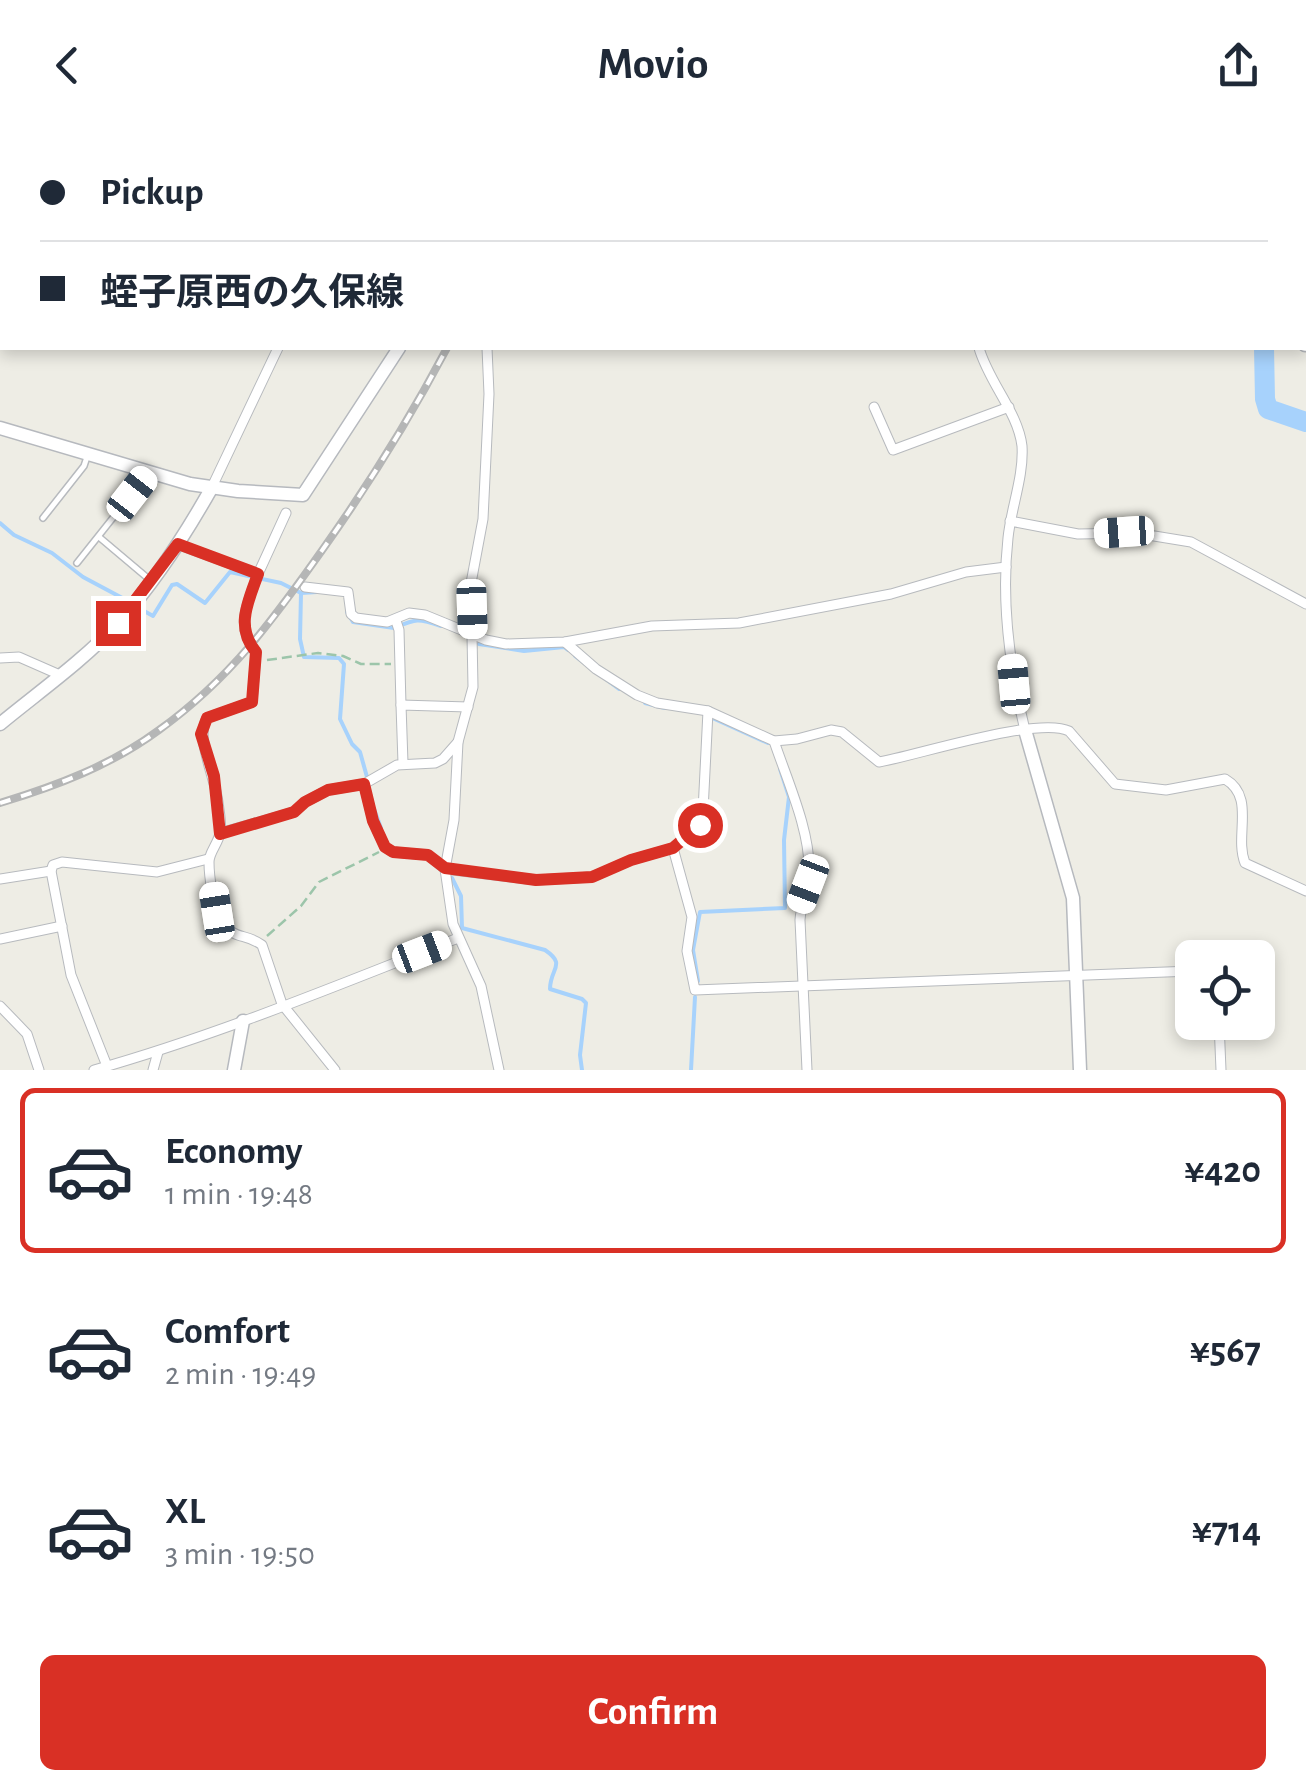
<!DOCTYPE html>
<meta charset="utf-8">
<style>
body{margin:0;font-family:"Alegreya Sans","Noto Sans JP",sans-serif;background:#f2f2f3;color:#1f2937;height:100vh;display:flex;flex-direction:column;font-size:38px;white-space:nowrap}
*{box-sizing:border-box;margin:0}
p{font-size:32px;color:#747a83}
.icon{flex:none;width:55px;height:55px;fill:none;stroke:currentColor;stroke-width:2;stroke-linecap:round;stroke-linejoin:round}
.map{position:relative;height:940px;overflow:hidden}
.side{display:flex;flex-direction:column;background:#fff;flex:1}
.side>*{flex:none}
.hud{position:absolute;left:0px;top:0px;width:1308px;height:220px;box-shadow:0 5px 15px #0003;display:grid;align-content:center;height:220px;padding:0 40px;background:#fff}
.fabs{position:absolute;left:1175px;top:810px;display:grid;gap:20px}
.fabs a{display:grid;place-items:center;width:100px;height:100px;border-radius:15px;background:#fff;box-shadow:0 5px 15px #0003;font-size:50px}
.end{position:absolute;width:45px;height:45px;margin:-22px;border:12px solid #d93025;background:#fff;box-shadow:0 0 0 5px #fff}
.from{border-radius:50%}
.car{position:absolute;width:30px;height:60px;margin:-30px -15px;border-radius:12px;box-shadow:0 0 8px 2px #0007;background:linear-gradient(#fff 24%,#345 0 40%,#fff 0 76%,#345 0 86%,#fff 0)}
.hud b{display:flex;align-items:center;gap:35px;height:95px;font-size:38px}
.hud b+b{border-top:2px solid #e0e1e3}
.hud i{width:25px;height:25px;background:#1f2937}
ul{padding:18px 0 0;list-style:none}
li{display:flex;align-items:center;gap:30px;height:165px;margin:0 20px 15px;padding:0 20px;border:5px solid transparent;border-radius:15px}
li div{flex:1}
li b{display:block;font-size:38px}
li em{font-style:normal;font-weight:600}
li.active{border-color:#d93025}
li>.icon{width:90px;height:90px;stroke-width:1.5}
.button{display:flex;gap:20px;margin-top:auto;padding:20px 40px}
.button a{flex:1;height:115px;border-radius:15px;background:#d93025;color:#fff;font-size:40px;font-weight:600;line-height:115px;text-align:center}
header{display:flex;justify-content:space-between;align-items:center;height:130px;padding:0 40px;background:#fff;font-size:45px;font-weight:600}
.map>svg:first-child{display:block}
</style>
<header><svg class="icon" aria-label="back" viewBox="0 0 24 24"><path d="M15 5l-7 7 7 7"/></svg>Movio<svg class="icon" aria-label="share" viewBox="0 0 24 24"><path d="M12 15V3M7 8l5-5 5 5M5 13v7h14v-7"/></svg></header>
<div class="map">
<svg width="1306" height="940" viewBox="0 0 1306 940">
<rect width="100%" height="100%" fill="#eeede5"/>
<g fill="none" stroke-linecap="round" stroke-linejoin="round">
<g stroke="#a7d2fc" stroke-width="4">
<path d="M0,393L14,405L52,423L83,447L128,471"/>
<path d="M301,463L300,509L304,527L339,528L344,534L340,589L352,614L360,622L367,647"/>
<path d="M137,477L153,486L172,455L177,454L205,473L230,442L281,453L301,463L317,462"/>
<path d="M347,482L353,492L394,498C416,489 417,488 441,496"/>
<path d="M479,514L524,521L564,517L568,520"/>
<path d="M575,526L619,559"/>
<path d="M645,573L665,578"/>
<path d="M708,586L768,613"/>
<path d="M374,679L381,698"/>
<path d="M452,748L461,766L462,798L545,820C567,835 550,838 550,859L582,869L586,873L580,925L582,940"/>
<path d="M698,851L693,820L700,782L785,778L784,710L789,667L780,639"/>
<path d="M691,940L695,867"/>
</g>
<g stroke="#a7d2fc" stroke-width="20">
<path d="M1305,99L1306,100"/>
<path d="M1264,218L1265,269L1268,279L1306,292"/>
</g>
<g stroke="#b7babe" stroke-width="8">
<g id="lane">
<path d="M128,0L130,2"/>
<path d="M262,2L264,0"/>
<path d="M294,2V0"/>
<path d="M43,388L84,336L87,327"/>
<path d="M99,407L150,450"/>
<path d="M77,433L147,345"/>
</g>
</g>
<g stroke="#b7babe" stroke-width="11">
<g id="street">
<path d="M161,0L165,2"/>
<path d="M354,0V2"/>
<path d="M91,2L94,0"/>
<path d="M640,2L641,0"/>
<path d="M882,2L883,0"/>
<path d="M0,79L2,77"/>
<path d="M487,218L489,264L483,389L471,453L473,557L458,612L454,690L445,739L453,794L481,856L499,940"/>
<path d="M979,218C989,253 1018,282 1022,316C1024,346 1011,378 1008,408C1001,471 1010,539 1025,600"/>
<path d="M874,277L893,320L1009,277"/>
<path d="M211,359L278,218"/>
<path d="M1010,391L1078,404L1136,403L1191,412L1306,474"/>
<path d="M177,414L258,444C248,473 234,496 256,522L252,572L207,588C195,608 215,647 218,672C219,681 222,694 220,703C218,714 209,722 209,732C209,747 213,773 220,786C233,813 243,801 262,815L282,874L335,940"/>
<path d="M258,444L286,383"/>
<path d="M305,457L348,462L351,484L356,488L387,492L409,483L425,485L486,510L506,514L565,512L652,496L739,493L891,464L966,442L1006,437"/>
<path d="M396,491L399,500L401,575"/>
<path d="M565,512L596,539L637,565L657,573L708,581L774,611L797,609L831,600L842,602L879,632C918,625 1038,586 1069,601L1115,654L1166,660L1225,649C1256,667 1234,705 1245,733L1306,761"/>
<path d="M0,528L19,527L60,545"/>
<path d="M774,611C787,650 811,702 809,743C809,760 801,773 800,790L807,940"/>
<path d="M403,633L401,575L468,577"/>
<path d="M364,654L373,691L385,717L393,722L428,725L445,739L536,750L592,747L631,730L673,718L699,695L703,681L708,581"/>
<path d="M220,703L294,682L305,672L328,660L364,654L397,635L435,633L443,629L458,612"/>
<path d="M673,718L692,787L687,821L695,860L1192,841"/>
<path d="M0,749L51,741"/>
<path d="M0,809L62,796"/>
<path d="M0,876L27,904L39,940"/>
<path d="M1219,892L1221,940"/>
<path d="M107,936L71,845L51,741L53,735L62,732L157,742L208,729"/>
<path d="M94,940C218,905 338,855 458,808"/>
<path d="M153,940L158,922"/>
</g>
</g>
<g stroke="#b6b9be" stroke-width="15">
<g id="secondary">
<path d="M1305,215H1306"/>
<path d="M0,298L190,354L238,361L303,365L399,218"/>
<path d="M0,594C40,561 83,531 118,493C154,453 185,405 211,359"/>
<path d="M1025,600L1073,768L1080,940"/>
<path d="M234,940L243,891"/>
</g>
</g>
<g stroke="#9cc5aa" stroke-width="2.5" stroke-dasharray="10 5" stroke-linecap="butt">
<path d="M1138,2L1139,0"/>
<path d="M267,530L318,523L343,526L361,534H391"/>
<path d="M267,806L301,776L319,752L379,722"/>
</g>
<use href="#lane" stroke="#fff" stroke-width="5"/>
<use href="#street" stroke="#fff" stroke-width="9"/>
<use href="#secondary" stroke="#fff" stroke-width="12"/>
<g stroke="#b5b6b6" stroke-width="8">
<g id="rail">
<path d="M573,2L574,0"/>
<path d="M0,673C56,656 112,635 159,600C230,549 273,490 323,419C369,354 410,288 447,218"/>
</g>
</g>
<use href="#rail" stroke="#fff" stroke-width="4" stroke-dasharray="11" stroke-linecap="butt"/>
</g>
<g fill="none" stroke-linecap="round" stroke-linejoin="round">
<path stroke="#d93025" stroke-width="12" d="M118,493L178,414L258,444C248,472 235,497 256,522L252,572L207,588L201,604L214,646L220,704L294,682L305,672L328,660L364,654L373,691L385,717L393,722L428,725L445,738L536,750L592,747L631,730L673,718L700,695"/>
</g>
</svg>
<div class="fabs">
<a><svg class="icon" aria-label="locate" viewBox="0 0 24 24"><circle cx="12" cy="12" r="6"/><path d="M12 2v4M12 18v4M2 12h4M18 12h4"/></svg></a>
</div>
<i class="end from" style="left:700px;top:695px"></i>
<i class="end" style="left:118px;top:493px"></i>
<i class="car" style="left:132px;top:364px;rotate:38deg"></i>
<i class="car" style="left:1124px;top:402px;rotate:266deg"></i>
<i class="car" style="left:472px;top:479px;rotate:178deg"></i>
<i class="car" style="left:1014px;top:554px;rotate:355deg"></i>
<i class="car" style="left:808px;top:754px;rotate:201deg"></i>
<i class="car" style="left:217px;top:782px;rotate:351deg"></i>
<i class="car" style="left:422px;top:822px;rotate:69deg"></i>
<div class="hud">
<b><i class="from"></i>Pickup</b>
<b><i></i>蛭子原西の久保線</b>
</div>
</div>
<section class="side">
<ul>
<li class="active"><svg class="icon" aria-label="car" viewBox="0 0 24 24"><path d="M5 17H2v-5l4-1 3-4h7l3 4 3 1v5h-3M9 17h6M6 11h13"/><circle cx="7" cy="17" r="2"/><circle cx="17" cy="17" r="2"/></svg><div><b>Economy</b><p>1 min · 19:48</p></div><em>¥420</em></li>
<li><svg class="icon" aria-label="car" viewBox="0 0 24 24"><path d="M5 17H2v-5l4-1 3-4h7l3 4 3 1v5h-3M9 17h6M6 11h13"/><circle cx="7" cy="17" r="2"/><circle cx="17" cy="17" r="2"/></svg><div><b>Comfort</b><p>2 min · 19:49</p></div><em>¥567</em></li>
<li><svg class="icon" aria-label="car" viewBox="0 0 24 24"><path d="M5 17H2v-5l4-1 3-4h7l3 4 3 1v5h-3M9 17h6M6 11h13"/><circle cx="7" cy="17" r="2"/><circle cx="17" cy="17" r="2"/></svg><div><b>XL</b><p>3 min · 19:50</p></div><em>¥714</em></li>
</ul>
<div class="button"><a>Confirm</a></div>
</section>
